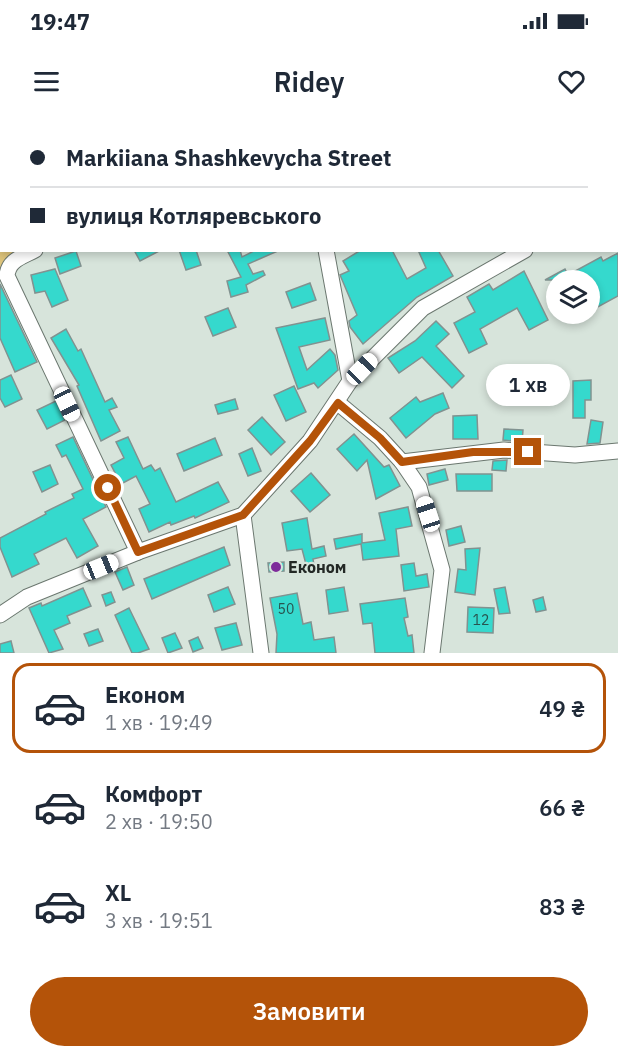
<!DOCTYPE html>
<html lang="uk">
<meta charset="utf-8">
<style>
body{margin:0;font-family:"IBM Plex Sans",sans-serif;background:#f2f2f3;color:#1f2937;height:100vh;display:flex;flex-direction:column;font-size:22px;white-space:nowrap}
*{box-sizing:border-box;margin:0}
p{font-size:20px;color:#747a83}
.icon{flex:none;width:33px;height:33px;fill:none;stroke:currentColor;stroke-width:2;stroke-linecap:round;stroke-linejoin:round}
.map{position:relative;height:533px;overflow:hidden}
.details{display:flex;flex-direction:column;background:#fff;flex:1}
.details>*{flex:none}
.hud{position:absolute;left:0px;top:0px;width:618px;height:132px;box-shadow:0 3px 9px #0003;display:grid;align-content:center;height:132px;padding:0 30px;background:#fff}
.fabs{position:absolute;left:546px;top:150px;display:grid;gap:12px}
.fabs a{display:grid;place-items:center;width:54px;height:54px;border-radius:50%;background:#fff;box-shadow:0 3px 9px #0003;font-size:30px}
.end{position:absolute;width:27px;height:27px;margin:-14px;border:8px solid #b45309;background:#fff;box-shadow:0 0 0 3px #fff}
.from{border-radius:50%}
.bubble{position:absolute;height:42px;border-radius:21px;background:#fff;box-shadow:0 3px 9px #0003;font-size:20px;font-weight:600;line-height:42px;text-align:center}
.car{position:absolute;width:18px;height:36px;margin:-18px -9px;border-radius:8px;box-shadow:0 0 4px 2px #0007;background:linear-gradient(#fff 24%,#345 0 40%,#fff 0 76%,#345 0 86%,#fff 0)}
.hud b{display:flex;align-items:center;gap:21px;height:57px;font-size:22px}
.hud b+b{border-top:2px solid #e0e1e3}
.hud i{width:15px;height:15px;background:#1f2937}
ul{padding:10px 0 0;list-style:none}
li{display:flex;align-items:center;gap:18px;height:90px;margin:0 12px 9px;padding:0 18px;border:3px solid transparent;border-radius:18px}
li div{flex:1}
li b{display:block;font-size:22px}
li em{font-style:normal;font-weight:600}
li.active{border-color:#b45309}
li>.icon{width:54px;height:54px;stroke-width:1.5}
.primary-button{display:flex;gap:12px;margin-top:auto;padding:12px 30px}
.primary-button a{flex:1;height:69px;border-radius:36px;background:#b45309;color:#fff;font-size:24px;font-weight:600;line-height:69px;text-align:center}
.status{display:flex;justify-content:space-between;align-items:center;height:42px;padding:0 30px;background:#fff;direction:ltr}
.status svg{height:16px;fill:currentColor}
header{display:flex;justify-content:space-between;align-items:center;height:78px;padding:0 30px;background:#fff;font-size:27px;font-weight:600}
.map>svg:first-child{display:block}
</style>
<div class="status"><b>19:47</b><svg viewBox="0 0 49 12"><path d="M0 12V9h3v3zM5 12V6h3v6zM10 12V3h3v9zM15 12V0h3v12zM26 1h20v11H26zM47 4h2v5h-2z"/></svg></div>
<header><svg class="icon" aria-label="menu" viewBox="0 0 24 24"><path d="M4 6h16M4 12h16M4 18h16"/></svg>Ridey<svg class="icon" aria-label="heart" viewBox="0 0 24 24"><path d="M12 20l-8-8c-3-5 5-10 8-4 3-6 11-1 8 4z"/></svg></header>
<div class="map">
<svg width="618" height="533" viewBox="0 0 618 533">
<rect width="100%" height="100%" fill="#d7e4db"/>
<path fill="#dfc57c" d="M0,0L15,1L2,2V130L15,131L0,148Z"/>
<g fill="#35d9cd" stroke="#819290" stroke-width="1.5">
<path d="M134,130H161L140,141Z"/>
<path d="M179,130H196L201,145L186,150Z"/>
<path d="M227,130H240L242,137L256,130H280L248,144L253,154L263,151L265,155L246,165L248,172L231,177L227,161L241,157Z"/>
<path d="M361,130H392L407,159L426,148L418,130H438L453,156L417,177L363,224L350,207L349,201L357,195L340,155L349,151L343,141Z"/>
<path d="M76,131L81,146L60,154L55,138Z"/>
<path d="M618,133V176L594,189L590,181V177L594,174L590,160H545L565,149L568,155L601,137L603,141Z"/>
<path d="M55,149L68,180L52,187L45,171L35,173L31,155Z"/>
<path d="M524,151L548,200L529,210L517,188L480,209L487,224L469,233L454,203L475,192L467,177L489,164L493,170Z"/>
<path d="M310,163L316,180L292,188L286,172Z"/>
<path d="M0,164L37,242L15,252L0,218Z"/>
<path d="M228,188L236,207L213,216L205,197Z"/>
<path d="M325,198L330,220L299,227L307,250L330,229L335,235L338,250L318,268L314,263L298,269L276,208Z"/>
<path d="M436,201L449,214L436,226L464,256L452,268L422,237L399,253L388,238L415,221Z"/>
<path d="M66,209L78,231L81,229L105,282L112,278L117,287L109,290L120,311L101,321L77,266L79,265L51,218Z"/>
<path d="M11,255L22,279L5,287L0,278V260Z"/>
<path d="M591,260V280H585V298H573V261Z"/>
<path d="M294,266L306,292L286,301L274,275Z"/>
<path d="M443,273L449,288L435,294L406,318L390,298L416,277L420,282Z"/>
<path d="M235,279L238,289L218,294L215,285Z"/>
<path d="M56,281L65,300L47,309L37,290Z"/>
<path d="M477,295L478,319H453V296Z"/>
<path d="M262,297L285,322L271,335L248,310Z"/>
<path d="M591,300L603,302L600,323L587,324Z"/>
<path d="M504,309L523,310L522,322L503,320Z"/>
<path d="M354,314L384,347L389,345L400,366L376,379L367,340L357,351L337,329Z"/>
<path d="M73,317L106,387L83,399L98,426L77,438L66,418L34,434L39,444L12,457L0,427V418L46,394L45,392L74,378L72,374L83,369L66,335L62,337L56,325Z"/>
<path d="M128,317L143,349L151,345L155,351L160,348L176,382L218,362L229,382L195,398L194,396L171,405L170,402L149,412L139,389L150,384L136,356L121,364L111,345L124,338L116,322Z"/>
<path d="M215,318L222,335L184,351L177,334Z"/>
<path d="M252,328L261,351L248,356L239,334Z"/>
<path d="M507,340L506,351L492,350L493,341Z"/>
<path d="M50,345L58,364L42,372L33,352Z"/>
<path d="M445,349L448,360L429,365L427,354Z"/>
<path d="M311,353L330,375L310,392L291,371Z"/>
<path d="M456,354H492V371H457Z"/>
<path d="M408,387L412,406L396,409L399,436L363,440L361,424L336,429L334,419L362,414V423L385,420L379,393Z"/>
<path d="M307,398L312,429L324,426L326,436L313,439L315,451L308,452L302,429L287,431L282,403Z"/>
<path d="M461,406L465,422L449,426L446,410Z"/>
<path d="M224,427L230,445L152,479L144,459Z"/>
<path d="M480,428L475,475L455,472L458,449L466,450L465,429Z"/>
<path d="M284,442V451L269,452L268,443Z"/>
<path d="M414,443L416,456L427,454L429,467L404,471L401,445Z"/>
<path d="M127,447L134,465L123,470L115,452Z"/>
<path d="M228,467L235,484L214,492L208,475Z"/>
<path d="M344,467L348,491L329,494L326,470Z"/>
<path d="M505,467L510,493L499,494L494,469Z"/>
<path d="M83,468L91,486L67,496L70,503L54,510L63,529L49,533L29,488L41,483L42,486Z"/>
<path d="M111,472L115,482L106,486L102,475Z"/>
<path d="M297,473L303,504L311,502L314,520L334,517L336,533H276L277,514L270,478Z"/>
<path d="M543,477L546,490L536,492L533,480Z"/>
<path d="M405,478L408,497L404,498L408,516L412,515L414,533H375L372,503L363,504L360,484Z"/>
<path d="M468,487L494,488L493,513L467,512Z"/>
<path d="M129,488L149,529L138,533H132L115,495Z"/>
<path d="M236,503L242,525L222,530L215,508Z"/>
<path d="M98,509L103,521L89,526L84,514Z"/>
<path d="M175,513L182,528L168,533L162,518Z"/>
<path d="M198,517L203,528L193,532L189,521Z"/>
<path d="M11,521L14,533H0V524Z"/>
</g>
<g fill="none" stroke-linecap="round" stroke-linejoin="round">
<g stroke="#6b776f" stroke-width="17">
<g id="minor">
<path d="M372,0V2"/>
<path d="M616,83L618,82"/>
<path d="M35,130C22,137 8,140 7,156L138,432"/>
<path d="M326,130L350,261"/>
<path d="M338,283L380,318L402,342L419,367L442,450L432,533"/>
<path d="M402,342L504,330L575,335L618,331"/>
<path d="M243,395L261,533"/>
<path d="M0,495L27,477L138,432L243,395L310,321L350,261L423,188L525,130"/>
</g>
</g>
<use href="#minor" stroke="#fff" stroke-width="15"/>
</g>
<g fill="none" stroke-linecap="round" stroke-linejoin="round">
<path stroke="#b45309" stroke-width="8" d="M108,368L138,432L243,395L310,321L338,283L380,318L402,342L473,332H528"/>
</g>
<circle fill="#7e2b9a" stroke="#d7e4db" stroke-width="2" cx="276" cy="447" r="6"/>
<g text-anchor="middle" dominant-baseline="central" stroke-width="4.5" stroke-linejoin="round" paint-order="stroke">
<g font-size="14" fill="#28544f">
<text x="286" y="489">50</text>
<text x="481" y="500">12</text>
</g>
<g font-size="16" font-weight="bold" fill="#232825" stroke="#d7e4db" text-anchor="start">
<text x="288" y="447">Економ</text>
</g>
</g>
</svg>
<div class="fabs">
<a><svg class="icon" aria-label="layers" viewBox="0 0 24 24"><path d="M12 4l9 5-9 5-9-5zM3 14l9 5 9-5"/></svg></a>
</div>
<i class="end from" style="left:108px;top:368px"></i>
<i class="end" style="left:528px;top:332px"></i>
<div class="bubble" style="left:486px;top:244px;width:84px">1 хв</div>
<i class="car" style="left:362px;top:249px;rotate:44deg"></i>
<i class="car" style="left:67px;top:284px;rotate:155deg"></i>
<i class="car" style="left:428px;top:394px;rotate:342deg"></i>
<i class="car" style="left:101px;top:447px;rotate:68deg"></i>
<div class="hud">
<b><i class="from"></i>Markiiana Shashkevycha Street</b>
<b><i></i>вулиця Котляревського</b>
</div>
</div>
<section class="details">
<ul>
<li class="active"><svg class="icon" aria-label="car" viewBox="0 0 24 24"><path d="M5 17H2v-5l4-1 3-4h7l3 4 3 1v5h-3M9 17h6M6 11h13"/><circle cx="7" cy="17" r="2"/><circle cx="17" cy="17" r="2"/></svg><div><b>Економ</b><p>1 хв · 19:49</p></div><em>49 ₴</em></li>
<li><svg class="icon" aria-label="car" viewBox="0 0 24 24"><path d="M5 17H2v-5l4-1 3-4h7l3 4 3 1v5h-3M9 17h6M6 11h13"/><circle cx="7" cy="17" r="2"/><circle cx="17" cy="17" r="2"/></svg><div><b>Комфорт</b><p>2 хв · 19:50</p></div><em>66 ₴</em></li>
<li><svg class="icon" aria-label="car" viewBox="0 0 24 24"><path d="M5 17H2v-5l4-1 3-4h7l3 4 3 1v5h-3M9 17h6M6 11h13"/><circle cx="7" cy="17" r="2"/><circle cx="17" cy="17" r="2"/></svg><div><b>XL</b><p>3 хв · 19:51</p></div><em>83 ₴</em></li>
</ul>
<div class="primary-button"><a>Замовити</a></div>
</section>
